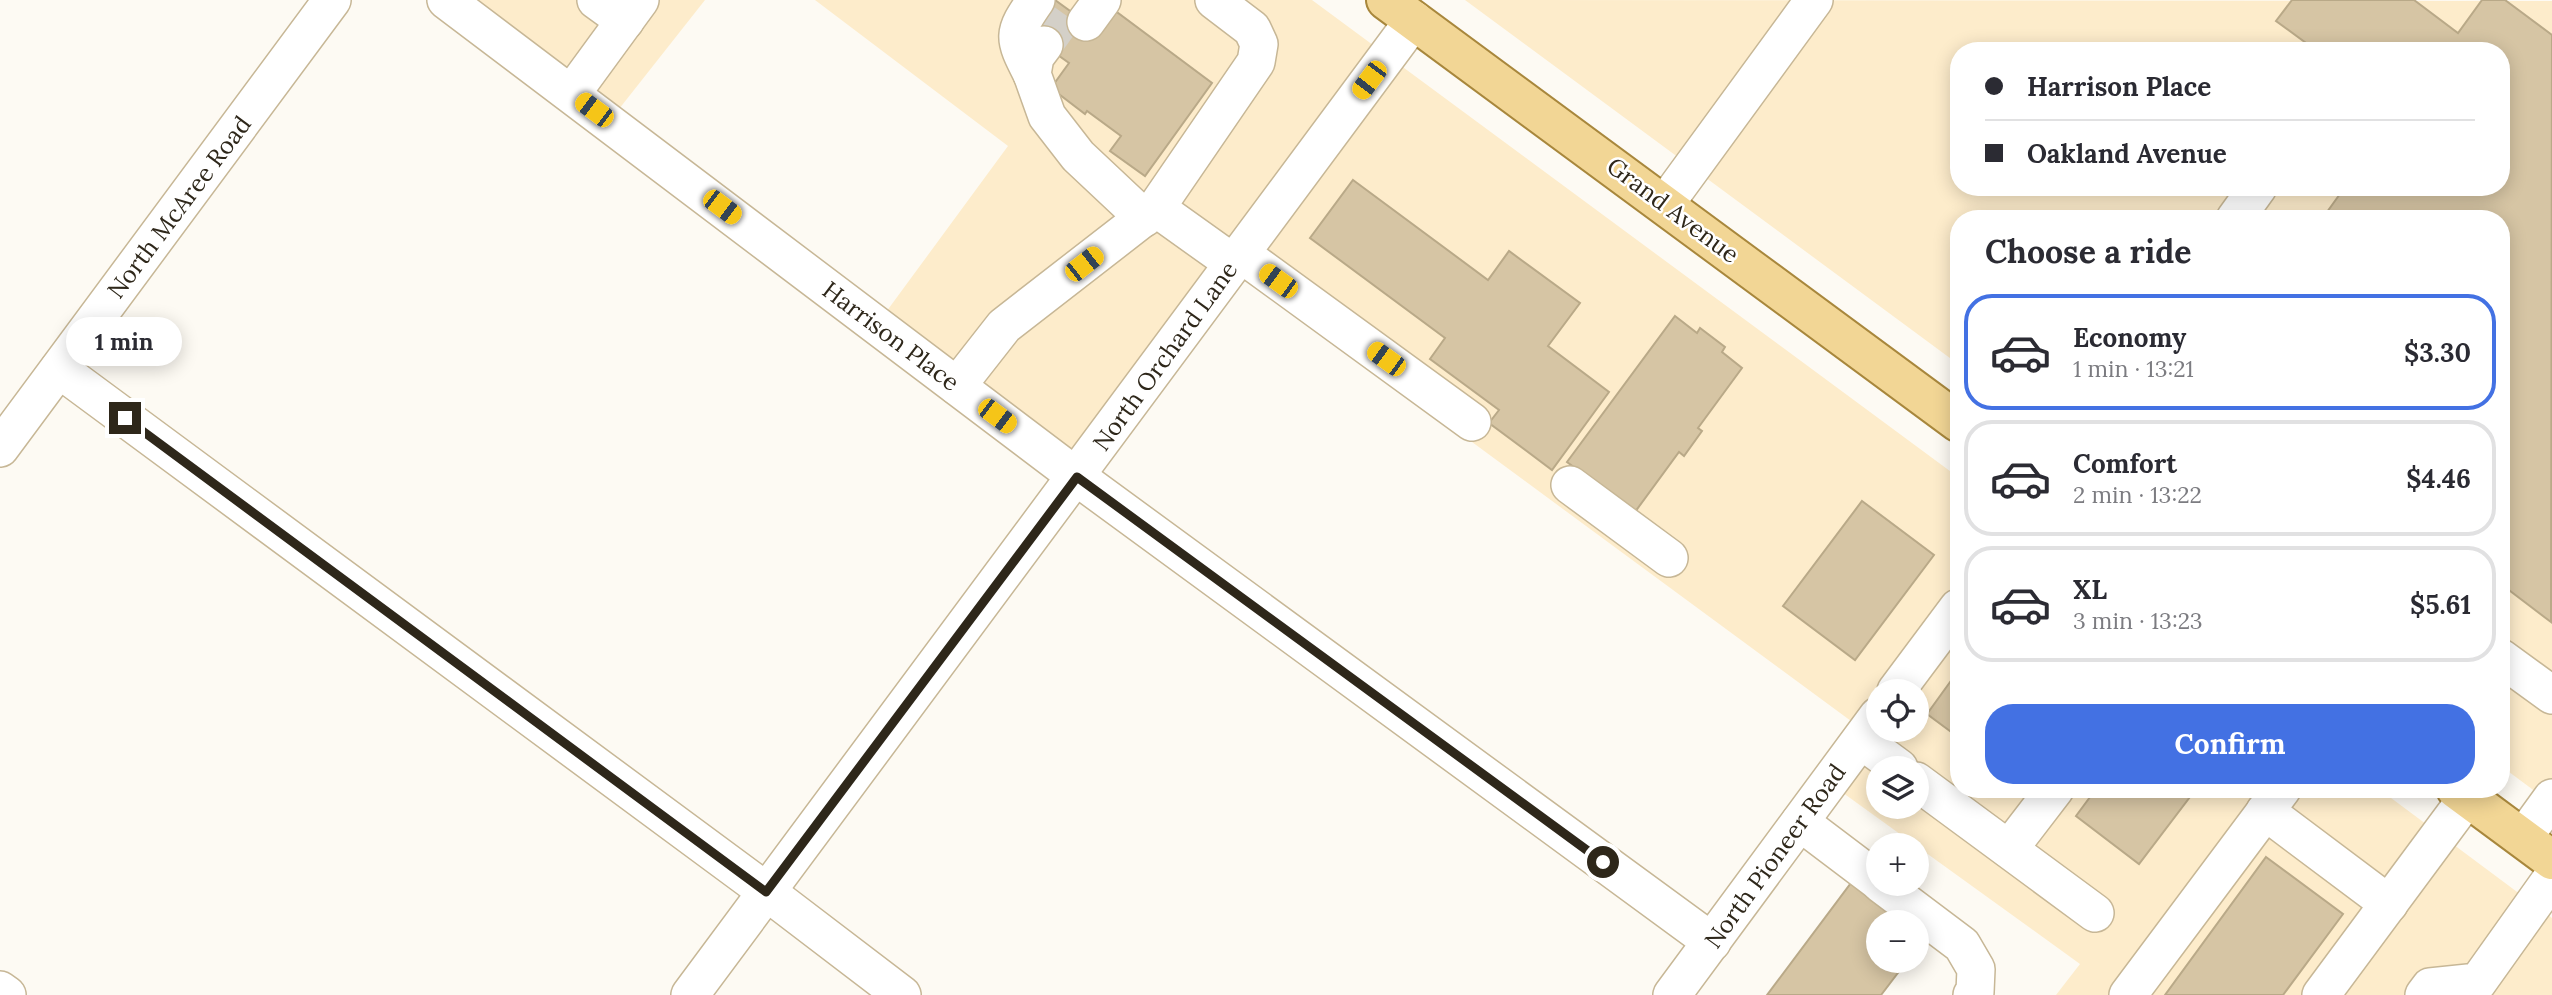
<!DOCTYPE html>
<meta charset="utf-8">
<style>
body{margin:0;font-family:Lora,serif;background:#f7f7f7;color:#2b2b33;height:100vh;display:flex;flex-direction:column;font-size:26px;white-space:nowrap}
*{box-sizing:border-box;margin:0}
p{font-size:23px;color:#7c7c81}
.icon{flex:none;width:38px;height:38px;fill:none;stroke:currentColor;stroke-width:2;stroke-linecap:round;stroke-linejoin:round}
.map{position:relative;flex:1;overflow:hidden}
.panel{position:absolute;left:1950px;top:210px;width:560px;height:588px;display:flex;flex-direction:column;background:#fff;border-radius:28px;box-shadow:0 4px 18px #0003}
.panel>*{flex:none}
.hud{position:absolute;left:1950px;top:42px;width:560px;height:154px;border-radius:28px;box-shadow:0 4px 18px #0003;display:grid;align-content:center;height:154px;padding:0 35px;background:#fff}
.fabs{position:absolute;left:1866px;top:679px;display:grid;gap:14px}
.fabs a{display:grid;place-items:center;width:63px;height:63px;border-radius:50%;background:#fff;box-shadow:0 4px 18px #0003;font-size:35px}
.end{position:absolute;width:32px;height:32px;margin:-16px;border:9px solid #2e271a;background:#fff;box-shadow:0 0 0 4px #fff}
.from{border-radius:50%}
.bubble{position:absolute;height:49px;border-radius:24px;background:#fff;box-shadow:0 4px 18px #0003;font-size:23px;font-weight:700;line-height:49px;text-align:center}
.car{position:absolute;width:21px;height:42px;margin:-21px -10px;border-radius:9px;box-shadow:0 0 5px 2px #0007;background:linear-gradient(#f5c518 24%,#345 0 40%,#f5c518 0 76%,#345 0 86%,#f5c518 0)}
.hud b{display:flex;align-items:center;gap:24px;height:66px;font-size:26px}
.hud b+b{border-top:2px solid #e1e1e2}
.hud i{width:18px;height:18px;background:#2b2b33}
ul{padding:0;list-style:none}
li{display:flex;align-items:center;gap:21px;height:116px;margin:0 14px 10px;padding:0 21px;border:4px solid #e1e1e2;border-radius:28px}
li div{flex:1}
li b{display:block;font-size:26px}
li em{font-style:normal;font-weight:700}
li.current{border-color:#4371e3}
li>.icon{width:63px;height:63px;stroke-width:1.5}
h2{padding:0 35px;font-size:32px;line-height:84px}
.button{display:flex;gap:14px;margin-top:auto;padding:14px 35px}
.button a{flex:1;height:80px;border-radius:28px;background:#4371e3;color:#fff;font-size:28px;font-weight:700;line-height:80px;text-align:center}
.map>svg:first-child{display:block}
</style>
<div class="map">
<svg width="2552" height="995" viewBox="0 0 2552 995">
<rect width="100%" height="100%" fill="#fdfaf3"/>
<g fill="#fdeccb" fill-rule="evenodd">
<path d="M473,0H705L619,109Z"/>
<path d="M815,0H1312L1958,477V789H2379L2552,918V995H2056L2080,964L1814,772L1851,721L1241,272L1084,475L878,323L1008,146ZM1878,691H1916V730H1878ZM1878,768H1916V807H1878Z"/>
<path d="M1465,0L2552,1V804L2501,766V219H1958V364ZM1958,51H2501V187H1958Z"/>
</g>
<g fill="#d6c5a4" stroke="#b9a988" stroke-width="2">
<path d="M1051,0H1055L1095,29L1110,7L1212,83L1145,176L1110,151L1121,136L1087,111L1085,114L1051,88L1069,63L1027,33Z"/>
<path d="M2292,0H2414L2458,33L2482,0H2505L2552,35L2551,622L2501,584V219H2322L2345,187H2501V51H2317L2276,21Z"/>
<path d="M1353,180L1488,280L1509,251L1580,303L1548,346L1609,392L1552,470L1489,423L1499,410L1430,359L1445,338L1310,238Z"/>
<path d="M1675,316L1697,333L1700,328L1725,347L1722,352L1742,368L1698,428L1702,431L1684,456L1679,452L1635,512L1567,462Z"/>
<path d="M1862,501L1934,555L1855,660L1783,606Z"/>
<path d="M1958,671V737L1927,714Z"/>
<path d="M2096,789H2196L2139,864L2076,816Z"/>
<path d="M2266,857L2343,914L2283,995H2165Z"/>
<path d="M1851,883L1904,922H1878V961H1907L1881,995H1767Z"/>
<path d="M1916,932L1924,938L1916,948Z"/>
</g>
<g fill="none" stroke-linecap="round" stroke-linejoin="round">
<path stroke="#d4d0c8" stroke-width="37" stroke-dasharray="37 18" stroke-linecap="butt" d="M1044,45L1069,10"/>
<g stroke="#c7b796" stroke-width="40">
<g id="minor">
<path d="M446,0L1077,477L1712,942"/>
<path d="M596,0L625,21"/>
<path d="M1086,22L1102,0"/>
<path d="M1044,45L1035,57L1032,74L1047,116L1078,156L1144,218"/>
<path d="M1032,74C1013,37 1012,34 1036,0"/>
<path d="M572,93L640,0"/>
<path d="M1665,204L1814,0"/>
<path d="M1156,208L1233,263"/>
<path d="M2235,219L2258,187"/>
<path d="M1240,253L1472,422"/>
<path d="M59,369L767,892L902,995"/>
<path d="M957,386L1004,326L1156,208L1256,62L1259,44L1252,29L1214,0"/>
<path d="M0,448L332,0"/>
<path d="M1570,485L1669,558"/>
<path d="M2501,658L2552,695"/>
<path d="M1896,691L1958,608"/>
<path d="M1861,740L1899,768"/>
<path d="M1916,781L2095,913"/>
<path d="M2265,811L2389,904"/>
<path d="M1800,822L1878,881"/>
<path d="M2523,838L2552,798"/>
<path d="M2009,849L2055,789"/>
<path d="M1881,884L1962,945L1976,969L1975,992L1972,995"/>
<path d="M0,990L7,995"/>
<path d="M690,995L1414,20"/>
<path d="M1672,995L1878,716"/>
<path d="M2128,995L2282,789"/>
<path d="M2321,995L2467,798"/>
<path d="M2424,995L2430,987L2478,982L2552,878"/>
</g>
</g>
<g stroke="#a8873c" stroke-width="42">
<g id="major">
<path d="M1386,0L1958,422"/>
<path d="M2456,789L2552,860"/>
</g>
</g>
<use href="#minor" stroke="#fff" stroke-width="37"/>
<use href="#major" stroke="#f2d695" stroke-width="38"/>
</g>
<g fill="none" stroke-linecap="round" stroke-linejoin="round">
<path stroke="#2e271a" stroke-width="9" d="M125,418L766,892L1077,477L1603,862"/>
</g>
<g text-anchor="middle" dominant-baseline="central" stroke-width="5" stroke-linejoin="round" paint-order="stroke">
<g font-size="24" fill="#2e271a" stroke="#fff">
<text transform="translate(179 207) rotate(-53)">North McAree Road</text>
<text transform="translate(1673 210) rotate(37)">Grand Avenue</text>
<text transform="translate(891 336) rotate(37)">Harrison Place</text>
<text transform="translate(1165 356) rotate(-54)">North Orchard Lane</text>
<text transform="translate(1775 856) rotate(-54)">North Pioneer Road</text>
</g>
</g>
</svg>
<div class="fabs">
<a><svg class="icon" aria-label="locate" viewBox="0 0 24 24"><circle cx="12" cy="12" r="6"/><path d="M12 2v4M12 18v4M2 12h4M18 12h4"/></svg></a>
<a><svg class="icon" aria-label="layers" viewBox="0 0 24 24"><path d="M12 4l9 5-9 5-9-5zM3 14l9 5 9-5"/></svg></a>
<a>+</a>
<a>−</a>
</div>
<i class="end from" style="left:1603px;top:862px"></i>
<i class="end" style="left:125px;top:418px"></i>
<div class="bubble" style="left:66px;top:317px;width:116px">1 min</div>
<i class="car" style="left:1369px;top:80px;rotate:217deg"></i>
<i class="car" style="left:594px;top:110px;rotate:307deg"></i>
<i class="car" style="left:722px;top:207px;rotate:127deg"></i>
<i class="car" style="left:1084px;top:264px;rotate:52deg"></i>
<i class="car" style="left:1278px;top:281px;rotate:306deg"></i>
<i class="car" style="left:1386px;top:359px;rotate:306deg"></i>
<i class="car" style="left:997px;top:416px;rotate:127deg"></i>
<div class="hud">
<b><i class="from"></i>Harrison Place</b>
<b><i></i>Oakland Avenue</b>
</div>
<section class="panel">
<h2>Choose a ride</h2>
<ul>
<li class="current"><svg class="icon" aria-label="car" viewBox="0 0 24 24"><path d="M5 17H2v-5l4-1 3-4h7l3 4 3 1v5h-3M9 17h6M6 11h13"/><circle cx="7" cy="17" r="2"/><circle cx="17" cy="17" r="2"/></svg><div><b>Economy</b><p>1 min · 13:21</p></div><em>$3.30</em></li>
<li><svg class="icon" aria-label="car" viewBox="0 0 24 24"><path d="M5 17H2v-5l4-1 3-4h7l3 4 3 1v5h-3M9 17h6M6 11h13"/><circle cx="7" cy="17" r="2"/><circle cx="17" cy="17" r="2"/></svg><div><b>Comfort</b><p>2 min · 13:22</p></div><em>$4.46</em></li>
<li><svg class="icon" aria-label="car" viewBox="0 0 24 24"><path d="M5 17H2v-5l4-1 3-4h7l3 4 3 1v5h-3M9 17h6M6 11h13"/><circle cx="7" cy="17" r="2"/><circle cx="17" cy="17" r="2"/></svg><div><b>XL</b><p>3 min · 13:23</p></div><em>$5.61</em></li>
</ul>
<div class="button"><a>Confirm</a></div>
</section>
</div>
